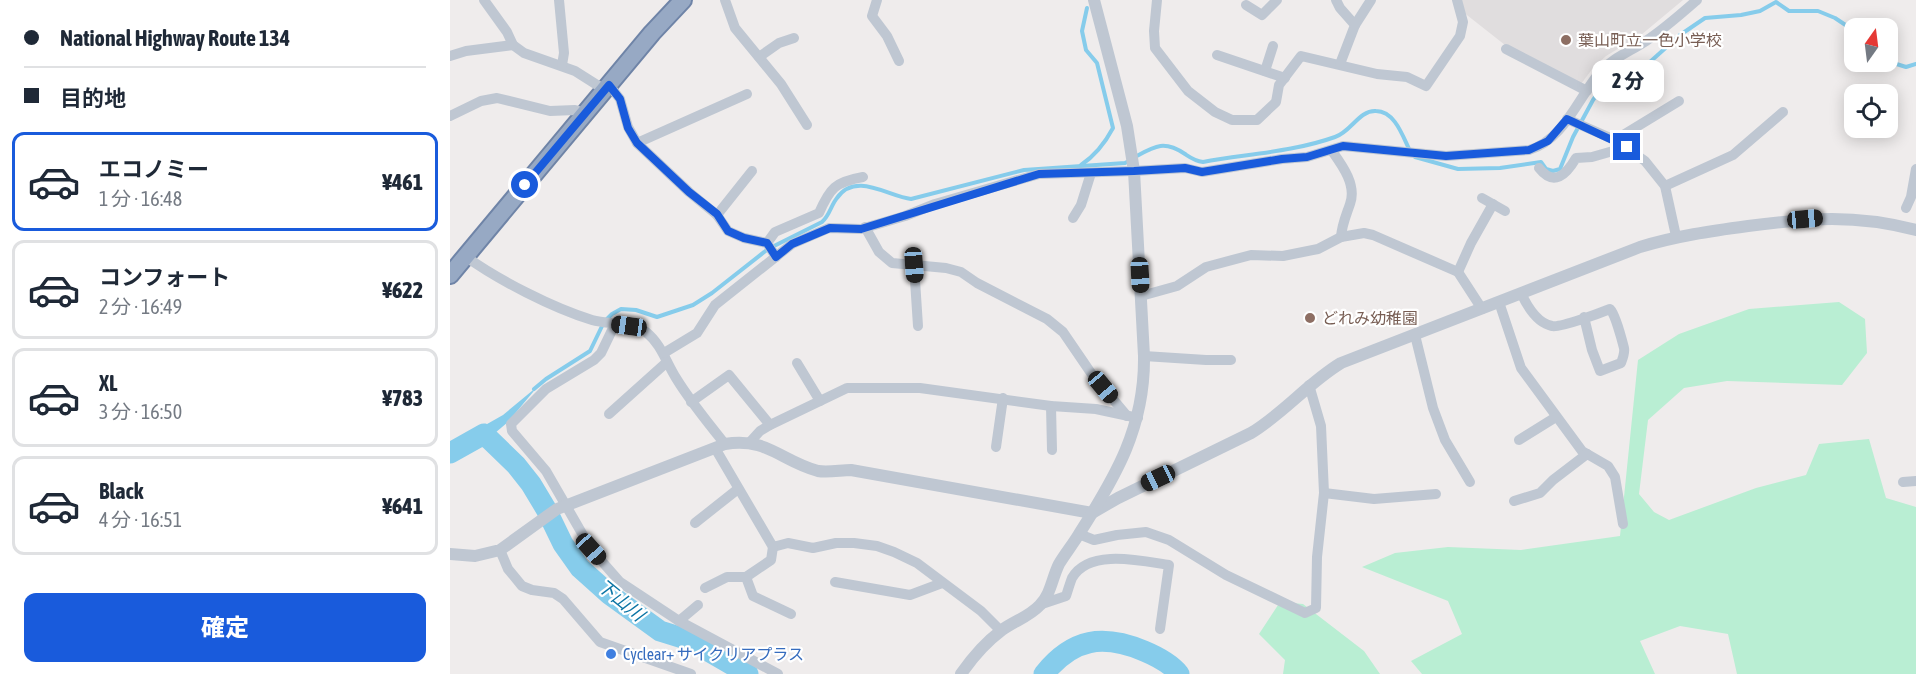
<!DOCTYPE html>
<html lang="ja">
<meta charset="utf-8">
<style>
body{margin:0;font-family:"Asap Condensed","Noto Sans JP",sans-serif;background:#f6f6f7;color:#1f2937;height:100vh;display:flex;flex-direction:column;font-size:22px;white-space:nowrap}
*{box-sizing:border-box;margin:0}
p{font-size:20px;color:#747a83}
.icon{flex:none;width:33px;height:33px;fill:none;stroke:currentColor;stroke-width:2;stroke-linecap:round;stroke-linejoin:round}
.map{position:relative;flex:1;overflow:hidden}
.side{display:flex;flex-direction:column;background:#fff;width:450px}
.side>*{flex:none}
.hud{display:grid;align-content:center;height:132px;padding:0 24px;background:#fff}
.needle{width:39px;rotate:14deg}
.buttons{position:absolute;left:1394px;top:18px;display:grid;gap:12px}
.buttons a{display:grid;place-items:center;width:54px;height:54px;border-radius:12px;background:#fff;box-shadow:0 3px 15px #0003;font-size:30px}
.end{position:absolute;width:27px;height:27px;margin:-14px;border:8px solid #195bdc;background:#fff;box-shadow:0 0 0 3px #fff}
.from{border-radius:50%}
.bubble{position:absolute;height:42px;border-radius:12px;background:#fff;box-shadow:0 3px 15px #0003;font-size:20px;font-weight:800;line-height:42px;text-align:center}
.car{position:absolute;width:18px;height:36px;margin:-18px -9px;border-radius:8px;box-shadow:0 0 4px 2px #0007;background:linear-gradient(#222 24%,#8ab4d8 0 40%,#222 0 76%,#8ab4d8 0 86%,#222 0)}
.hud b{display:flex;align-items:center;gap:21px;height:57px;font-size:22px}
.hud b+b{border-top:2px solid #e0e1e3}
.hud i{width:15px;height:15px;background:#1f2937}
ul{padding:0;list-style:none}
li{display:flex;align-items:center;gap:18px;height:99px;margin:0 12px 9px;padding:0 12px;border:3px solid #e0e1e3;border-radius:12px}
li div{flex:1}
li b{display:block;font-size:22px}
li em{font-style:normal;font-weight:800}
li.selected{border-color:#195bdc}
li>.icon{width:54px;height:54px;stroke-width:1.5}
.cta{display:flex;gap:12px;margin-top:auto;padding:12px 24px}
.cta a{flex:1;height:69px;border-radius:12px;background:#195bdc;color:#fff;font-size:24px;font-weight:800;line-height:69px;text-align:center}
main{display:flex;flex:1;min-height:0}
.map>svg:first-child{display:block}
</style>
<main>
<section class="side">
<div class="hud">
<b><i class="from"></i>National Highway Route 134</b>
<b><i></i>目的地</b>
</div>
<ul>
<li class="selected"><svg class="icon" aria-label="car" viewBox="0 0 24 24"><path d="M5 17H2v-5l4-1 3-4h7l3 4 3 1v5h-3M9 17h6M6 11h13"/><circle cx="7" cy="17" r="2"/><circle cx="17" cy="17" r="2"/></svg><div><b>エコノミー</b><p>1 分 · 16:48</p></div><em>¥461</em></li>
<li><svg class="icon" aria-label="car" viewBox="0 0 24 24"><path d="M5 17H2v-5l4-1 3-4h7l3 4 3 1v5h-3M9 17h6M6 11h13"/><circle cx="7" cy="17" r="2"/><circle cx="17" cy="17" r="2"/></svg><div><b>コンフォート</b><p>2 分 · 16:49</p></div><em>¥622</em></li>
<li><svg class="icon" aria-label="car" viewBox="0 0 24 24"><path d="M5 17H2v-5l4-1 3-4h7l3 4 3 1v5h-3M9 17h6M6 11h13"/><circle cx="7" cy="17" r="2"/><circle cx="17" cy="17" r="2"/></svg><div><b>XL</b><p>3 分 · 16:50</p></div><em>¥783</em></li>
<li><svg class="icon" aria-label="car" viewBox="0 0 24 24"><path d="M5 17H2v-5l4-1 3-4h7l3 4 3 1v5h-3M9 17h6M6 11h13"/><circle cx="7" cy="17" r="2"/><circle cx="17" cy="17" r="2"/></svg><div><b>Black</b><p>4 分 · 16:51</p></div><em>¥641</em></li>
</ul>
<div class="cta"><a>確定</a></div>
</section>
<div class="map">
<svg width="1466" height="674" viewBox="0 0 1466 674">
<rect width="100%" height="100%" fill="#efecec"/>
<path fill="#e0ddde" d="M1010,0H1233L1191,35L1156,56L1143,68L1131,84L1055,45L1008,8Z"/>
<g fill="#b9eed3">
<path d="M1389,302L1415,319L1417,353L1392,385L1277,381L1234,388L1198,420L1189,494L1204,512L1219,520L1306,488L1356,475L1369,444L1419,439L1436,498L1466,507V674H1287L1278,634L1230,626L1190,641L1205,674H972L961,661L1012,634L998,601L912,567L945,553L998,547L1071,550L1170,536L1188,360L1229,334L1299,309Z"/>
<path d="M830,602L853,604L914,651L930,674H833L835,660L809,634Z"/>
</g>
<path fill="#86cceb" d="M88,386L58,422L45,433L0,456V445L53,415Z"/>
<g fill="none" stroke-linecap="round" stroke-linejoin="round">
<g stroke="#86cceb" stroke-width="4">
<path d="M1437,61L1456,67L1466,64"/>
<path d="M685,157C705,146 714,140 735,154C741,158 745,161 753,162C797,154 843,152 885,137C901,132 909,110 926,111C945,111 953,137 960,151"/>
<path d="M965,157L1008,169L1050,168L1091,162L1096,169L1103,171L1110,169L1123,137L1143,100L1156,82L1168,81L1191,70L1230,35L1255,18L1291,15L1310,11L1326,2L1339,11H1368L1385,18L1403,30L1404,34"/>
<path d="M631,165C646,155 655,143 663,128L647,63L636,50L632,31L637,8"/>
<path d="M84,389L96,379L140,351L154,322L162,314L171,309L186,310L207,317L243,305L262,293L318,249L372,222C380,215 381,205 387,198C406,171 439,197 461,199L574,170L675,163L679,161"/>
</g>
<g stroke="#86cceb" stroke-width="21">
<path d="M0,453L34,434L66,465L81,484L96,509L113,544L130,568L159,594L210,631L239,640L298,674"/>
<path d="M594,674C623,638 653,634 694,651C706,656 721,664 729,674"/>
</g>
<g stroke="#6f84a7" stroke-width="20">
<path id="trunk" d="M0,275L202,33L233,0"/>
</g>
<g stroke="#bfc7d2" stroke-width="10">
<path d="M34,0L57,32L63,45L74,53L125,71L155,90"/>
<path d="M109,0L114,53L112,65"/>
<path d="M275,0L285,28L331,84L357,125"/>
<path d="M427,0L422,16L437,36L449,61"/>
<path d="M707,0L704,31L705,48L738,91L765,112L782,120H807L826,102L829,85L851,56L927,74L957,77L976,86L1010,36L1013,22L1007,0"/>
<path d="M886,0L890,8L905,25L890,64"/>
<path d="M796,5L812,15L827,0"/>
<path d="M905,25L921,0"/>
<path d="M1056,49L1137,91"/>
<path d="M767,55L835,78"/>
<path d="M0,56L16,51L63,45"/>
<path d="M309,57L329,43L344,38"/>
<path d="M815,71L823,46"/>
<path d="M159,85L170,99L178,127L187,143L239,192L267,215L278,231L294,238L317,243L326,257"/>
<path d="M0,116L31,101L47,98L100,111L125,110L135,113"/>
<path d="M1117,119L1165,140L1195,161L1215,186L1226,236"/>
<path d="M1165,140L1229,101"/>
<path d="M187,143L297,94"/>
<path d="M882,151C892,165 907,185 900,204C896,216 892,224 891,237L914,233L923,235L1008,272L1032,309"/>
<path d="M1089,168C1104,187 1116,175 1126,158L1142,157L1177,147"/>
<path d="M1215,186L1283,155L1333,112"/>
<path d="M1032,198L1055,211"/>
<path d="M1456,208L1461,197L1466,169"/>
<path d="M267,215L302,171"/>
<path d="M623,218L631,205L641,173"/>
<path d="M415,227L429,252L442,263L496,268L511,272L527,283L597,319L613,332L641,373L677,416"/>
<path d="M317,243L325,232L369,213C380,188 385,182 413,177"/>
<path d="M15,256C48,280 103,308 142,320C158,325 182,321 196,332C211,344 216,362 226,378C240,401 258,423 275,444"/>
<path d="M464,265L468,326"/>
<path d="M1008,272L1021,243L1043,204"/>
<path d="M1071,293C1077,306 1087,323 1102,326C1110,328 1150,313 1160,309C1165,314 1172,340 1174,348C1175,353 1173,358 1171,363L1150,371L1142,350L1134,317"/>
<path d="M691,296L727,286L756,267L801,255L833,256L868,249L891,237"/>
<path d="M1049,302L1071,368L1132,451L1158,466L1165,477L1173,524"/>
<path d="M165,324L151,353L144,360L96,389L61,424L62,431L96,471L141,549L170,582L229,621L328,674"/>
<path d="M965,335L983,408L995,440L1020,482"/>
<path d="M214,353L247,333L265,305L342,244L379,228L411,229L455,216L485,204L589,174L684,171L735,168L752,172L832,159L857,157L893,146L996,156L1079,150C1114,140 1128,98 1150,72C1162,58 1181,51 1196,41C1214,29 1231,14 1247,0"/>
<path d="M694,356L756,360H781"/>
<path d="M347,363L370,401"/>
<path d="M241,402L279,375L320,425"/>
<path d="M601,406L602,450"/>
<path d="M159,414L217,362"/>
<path d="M1069,440L1106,417"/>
<path d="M300,442L310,431L320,425L397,388H470L601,406L646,409L688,418"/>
<path d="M546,447L553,398"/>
<path d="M265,448L323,547L338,543L363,548L386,543H404L427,546L444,552L467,563L531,611L551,631"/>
<path d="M1453,482L1466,481"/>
<path d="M874,493L924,499L986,494"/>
<path d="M1064,501L1090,493L1103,480L1137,454"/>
<path d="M245,523L288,489"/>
<path d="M629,534L644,540L667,535L696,532L719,540L776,575L855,613L866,608L867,557L874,493L871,426L859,385"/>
<path d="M50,550L58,569L72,586L82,590L104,593L113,599L150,642L241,674"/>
<path d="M296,577L303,596L341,614"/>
<path d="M385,582L460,595L492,583"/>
<path d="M255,588L277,577H296L321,560L323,547"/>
<path d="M592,604L616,596C618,590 620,583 622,578C639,548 692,561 719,565L710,629"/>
<path d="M229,621L248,605"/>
</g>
<g stroke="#bfc7d2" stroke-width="12">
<path d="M0,554L25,556L50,550L107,509L275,444C317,437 331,461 368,471C378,473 391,470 401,470L642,513L668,498L801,433C834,413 858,383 891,363L1190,247C1226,236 1261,231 1298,226C1359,218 1405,214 1466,230"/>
<path d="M511,674C522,658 536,642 552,630C564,621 579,617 590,605C601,594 602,578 609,564C615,554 623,544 629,534C666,476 695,427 694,356L684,171L677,126L644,0"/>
</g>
<use href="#trunk" stroke="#97a9c4" stroke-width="16"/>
</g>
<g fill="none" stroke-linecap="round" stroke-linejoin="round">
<path stroke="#195bdc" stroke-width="8" d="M75,185L159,85L170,99L178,128L187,143L239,192L267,214L278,231L294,238L317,243L326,257L342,244L380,228L411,229L589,174L684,171L735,168L752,172L832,159L857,157L893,146L996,156L1079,150L1098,141L1117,119L1177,147"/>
</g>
<g fill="#8d6e63" stroke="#fff" stroke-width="2">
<circle cx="1116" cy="40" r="6"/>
<circle cx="860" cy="318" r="6"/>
</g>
<circle fill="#3f7fe0" stroke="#fff" stroke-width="2" cx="161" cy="654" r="6"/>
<g text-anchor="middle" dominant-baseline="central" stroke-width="4.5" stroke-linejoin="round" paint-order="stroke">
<g font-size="16" fill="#785e54" stroke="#fff" text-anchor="start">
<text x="1128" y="40">葉山町立一色小学校</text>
<text x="872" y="318">どれみ幼稚園</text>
</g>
<g font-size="16" fill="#366cbe" stroke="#fff" text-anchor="start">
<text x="173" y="654">Cyclear+ サイクリアプラス</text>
</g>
<g font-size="18" font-style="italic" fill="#0c75a5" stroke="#fff">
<text transform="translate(171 600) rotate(39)">下山川</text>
</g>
</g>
</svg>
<div class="buttons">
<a><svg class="needle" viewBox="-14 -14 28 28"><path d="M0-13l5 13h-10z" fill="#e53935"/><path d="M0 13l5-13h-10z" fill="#747a83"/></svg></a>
<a><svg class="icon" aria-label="locate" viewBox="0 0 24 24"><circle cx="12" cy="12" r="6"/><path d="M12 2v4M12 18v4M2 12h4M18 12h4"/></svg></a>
</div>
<i class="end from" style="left:75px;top:185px"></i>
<i class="end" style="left:1177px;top:147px"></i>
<div class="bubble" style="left:1142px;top:60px;width:72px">2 分</div>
<i class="car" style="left:1355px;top:219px;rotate:85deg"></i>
<i class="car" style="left:464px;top:265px;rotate:176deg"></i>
<i class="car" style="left:690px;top:275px;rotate:177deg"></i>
<i class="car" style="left:179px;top:326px;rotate:278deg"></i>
<i class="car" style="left:653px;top:387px;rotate:140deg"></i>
<i class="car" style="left:708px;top:478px;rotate:245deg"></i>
<i class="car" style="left:141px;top:549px;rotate:138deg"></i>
</div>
</main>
